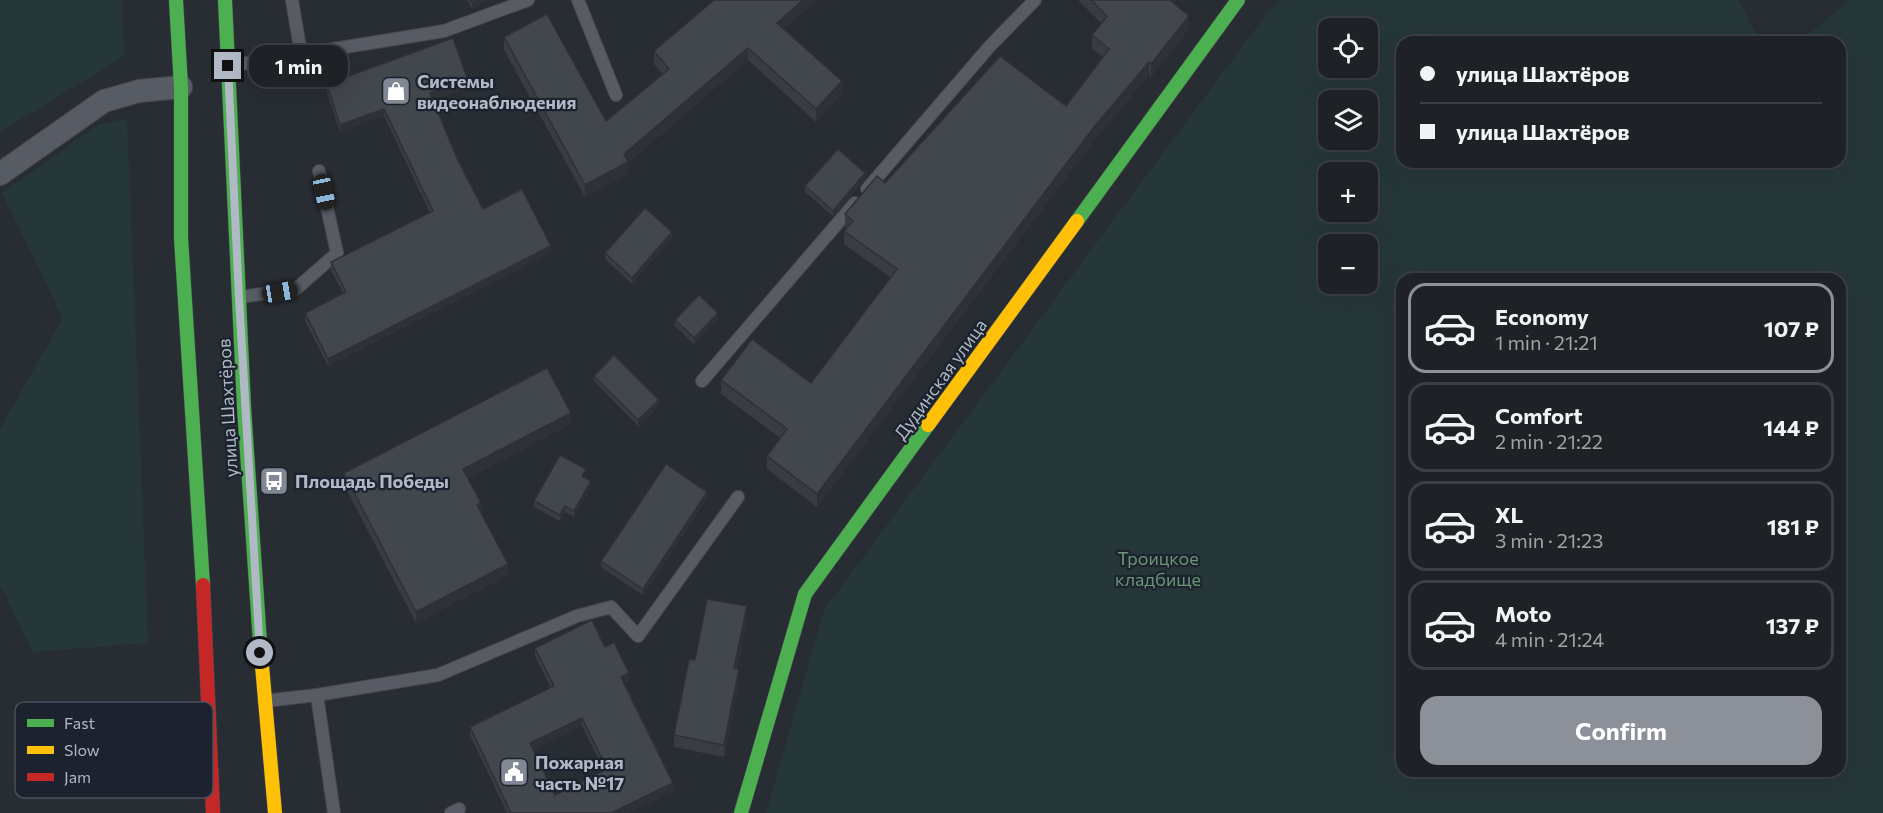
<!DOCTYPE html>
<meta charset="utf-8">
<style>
body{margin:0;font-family:Commissioner,sans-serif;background:#262a2f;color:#f1f3f6;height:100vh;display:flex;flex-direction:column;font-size:22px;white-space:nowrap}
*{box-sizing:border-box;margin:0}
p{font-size:20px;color:#a1a4a7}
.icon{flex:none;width:33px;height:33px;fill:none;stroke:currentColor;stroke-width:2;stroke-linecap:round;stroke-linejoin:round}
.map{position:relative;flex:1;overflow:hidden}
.sheet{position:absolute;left:1396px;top:273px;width:450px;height:504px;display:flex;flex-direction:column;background:#1e2227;border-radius:18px;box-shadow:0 6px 24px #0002,0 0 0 2px #3c3f44}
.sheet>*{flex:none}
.banner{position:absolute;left:1396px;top:36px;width:450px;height:132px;border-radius:18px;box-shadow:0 6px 24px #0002,0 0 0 2px #3c3f44;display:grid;align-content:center;height:132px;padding:0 24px;background:#1e2227}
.controls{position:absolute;left:1318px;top:18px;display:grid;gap:12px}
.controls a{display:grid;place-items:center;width:60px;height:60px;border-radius:12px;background:#1e2227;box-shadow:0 6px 24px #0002,0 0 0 2px #3c3f44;font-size:30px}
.end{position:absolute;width:27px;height:27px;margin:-14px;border:8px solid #b1b9c6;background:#111;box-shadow:0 0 0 3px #111}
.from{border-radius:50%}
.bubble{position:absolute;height:42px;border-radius:18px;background:#1e2227;box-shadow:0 6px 24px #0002,0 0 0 2px #3c3f44;font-size:20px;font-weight:700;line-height:42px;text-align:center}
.car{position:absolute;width:18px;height:36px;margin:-18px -9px;border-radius:8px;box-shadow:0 0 4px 2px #0007;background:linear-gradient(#222 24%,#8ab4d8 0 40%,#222 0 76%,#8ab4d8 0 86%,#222 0)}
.banner b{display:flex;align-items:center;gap:21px;height:57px;font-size:22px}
.banner b+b{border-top:2px solid #3c3f44}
.banner i{width:15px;height:15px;background:#f1f3f6}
ul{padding:10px 0 0;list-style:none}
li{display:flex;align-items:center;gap:18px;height:90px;margin:0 12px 9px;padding:0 12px;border:3px solid #3c3f44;border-radius:18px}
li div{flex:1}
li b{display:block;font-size:22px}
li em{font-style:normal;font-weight:700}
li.on{border-color:#8c9099}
li>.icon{width:54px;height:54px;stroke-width:1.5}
.cta{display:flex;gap:12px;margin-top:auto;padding:12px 24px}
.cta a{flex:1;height:69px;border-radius:18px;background:#8c9099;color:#fff;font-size:24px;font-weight:700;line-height:69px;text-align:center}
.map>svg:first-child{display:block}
</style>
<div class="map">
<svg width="1883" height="813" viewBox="0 0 1883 813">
<rect width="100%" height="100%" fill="#282d34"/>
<g fill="#26373a" fill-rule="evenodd">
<path d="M0,0H122L124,56L0,132Z"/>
<path d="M1281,0H1738L1761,42H1402V162H1840V42H1799L1850,0H1883V813H766L824,610L1268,12ZM1368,28V68H1329V28ZM1368,100V140H1329V100ZM1368,172V212H1329V172ZM1368,244V284H1329V244ZM1402,279H1840V771H1402Z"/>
<path d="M127,120L148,643L33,652L0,584V429L63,318L2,193L100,124Z"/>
</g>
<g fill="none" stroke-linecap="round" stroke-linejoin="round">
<g stroke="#46494f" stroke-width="14">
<g id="lane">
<path d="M292,0L301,54"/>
<path d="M578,0L616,95"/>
<path d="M229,66L444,31L528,0"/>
<path d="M867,189L990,46L1035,0"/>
<path d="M240,297L296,289L337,253L319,171"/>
<path d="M702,381L855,203"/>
<path d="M317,695L438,675L577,616L611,607L638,636L738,497"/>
<path d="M264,701L317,695L334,813"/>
<path d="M451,813L459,809"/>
</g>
</g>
<g stroke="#46494f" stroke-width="24">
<path id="street" d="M0,174L104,101L139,91L181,87"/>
</g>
<g stroke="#46494f" stroke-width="15">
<g id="fast">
<path d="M176,0L181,87V238L203,585"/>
<path d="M225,0L244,407L260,643"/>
<path d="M1077,221L1238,0"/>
<path d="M741,813L805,594L928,425"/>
</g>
</g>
<g stroke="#46494f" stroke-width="15">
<g id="slow">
<path d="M928,425L1077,221"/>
<path d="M260,643L275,813"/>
</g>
</g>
<g stroke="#46494f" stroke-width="15">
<path id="jam" d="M203,585L213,813"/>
</g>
<use href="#lane" stroke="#575b63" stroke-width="12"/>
<use href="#street" stroke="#575b63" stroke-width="22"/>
<use href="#fast" stroke="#4caf50" stroke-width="14"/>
<use href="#slow" stroke="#ffc107" stroke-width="14"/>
<use href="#jam" stroke="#c62828" stroke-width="14"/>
</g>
<g fill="#393c42" fill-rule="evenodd">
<path d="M467,0H487L472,9Z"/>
<path d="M1078,0H1170L1189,29L1151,77L1149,75L1094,141L817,507L767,469V456L780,438L721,394V380L811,383L891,278L844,244V231L846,228L845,227V214L885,183L1066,106L1103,57L1092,49V35L1101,23Z"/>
<path d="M784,29L842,93L816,122L748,60L628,163V174L585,197L504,50V37L606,121L663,74L654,64V51Z"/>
<path d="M327,84L468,88L433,100L457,158L483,209L551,253L328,366L305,321V313L343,293L331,270V262L430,213L384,116L340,132L327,92Z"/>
<path d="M865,179L833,216L805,192V186Z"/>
<path d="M672,238L632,284L605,259V253Z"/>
<path d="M718,319L694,344L675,326V320Z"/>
<path d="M594,376L659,405L638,426L594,381Z"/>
<path d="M571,424L468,478L481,512L508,575L416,623L344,485V473Z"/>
<path d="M586,475L585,477L591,487L574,517L565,512L560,521L534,507V501Z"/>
<path d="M707,498L643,595L601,567V561Z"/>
<path d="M747,618L737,668L739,680L724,757L674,747V735L695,660Z"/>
<path d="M605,647L629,681L624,684L673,792L628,813H507L470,735V727L551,688L535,656V648ZM582,726L604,771L555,795L533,750Z"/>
</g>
<g fill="#2e3136">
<path d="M477,0H487L472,9V3Z"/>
<path d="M803,0H818L777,35V23Z"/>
<path d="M1189,16V29L1151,77V64Z"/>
<path d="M748,48V60L628,163V174L585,197V185L624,154Z"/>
<path d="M1149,62V75L1094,141L817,507V494L1094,127Z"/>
<path d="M468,80V88L430,101V93Z"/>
<path d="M842,81V93L816,122V109Z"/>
<path d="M384,109V116L340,132V125Z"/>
<path d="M865,173V179L833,216V211Z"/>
<path d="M672,232V238L632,284V278Z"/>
<path d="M551,246V253L328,366V359Z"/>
<path d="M718,313V319L694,344V338Z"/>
<path d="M659,400V405L638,426V420Z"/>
<path d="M571,413V424L463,480V469Z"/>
<path d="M591,481V487L574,517V511Z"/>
<path d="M707,492V498L643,595V589Z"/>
<path d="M481,503V514L477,505Z"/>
<path d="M565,506V512L560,521V515Z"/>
<path d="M508,564V575L416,623V612Z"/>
<path d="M747,606V618L734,679V668Z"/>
<path d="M739,669V680L724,757V745Z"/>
<path d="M629,673V681L621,685V677Z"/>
<path d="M582,718V726L530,751V743Z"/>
<path d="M673,783V792L628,813H611Z"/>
</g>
<g fill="#42464d" stroke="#2e3136" stroke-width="1.5" fill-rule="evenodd">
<path d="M470,0H477L472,3Z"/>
<path d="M714,0H803L777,23L842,81L816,109L748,48L624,154L628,162L585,185L504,37L547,14L606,121L669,69L654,51Z"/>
<path d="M1091,0H1170L1189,16L1151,64L1149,62L1094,127L817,494L767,456L787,429L721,380L752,339L811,383L897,269L844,231L853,221L845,214L877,176L885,183L1000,56L1066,106L1109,49L1092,35L1107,16Z"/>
<path d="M453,38L468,80L430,93L457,158L483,209L522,189L551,246L328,359L305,313L346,292L331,262L433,211L384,109L340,125L327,84Z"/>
<path d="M838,149L865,173L833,211L805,186Z"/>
<path d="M645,208L672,232L632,278L605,253Z"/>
<path d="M699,295L718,313L694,338L675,320Z"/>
<path d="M614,355L659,400L638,420L594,376Z"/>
<path d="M547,368L571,413L463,469L481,503L477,505L508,564L416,612L344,473Z"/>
<path d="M560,455L586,469L582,476L591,481L574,511L565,506L560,515L534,501Z"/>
<path d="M666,464L707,492L643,589L601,561Z"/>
<path d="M707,599L747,606L734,668L739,669L724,745L674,735L689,659L695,660Z"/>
<path d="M592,620L605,647L614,642L629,673L621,677L673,783L611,813H511L470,727L554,686L535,648ZM582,718L607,769L555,795L530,743Z"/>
</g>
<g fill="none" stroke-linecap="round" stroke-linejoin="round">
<path stroke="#b1b9c6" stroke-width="8" d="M228,66L239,298L260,653"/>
</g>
<defs>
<g id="shop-square" transform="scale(1.5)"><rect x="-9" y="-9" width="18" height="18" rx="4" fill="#818893" stroke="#1c232e"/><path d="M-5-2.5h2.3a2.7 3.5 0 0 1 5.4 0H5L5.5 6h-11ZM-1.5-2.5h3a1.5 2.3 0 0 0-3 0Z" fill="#fff"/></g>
<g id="bus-square" transform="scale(1.5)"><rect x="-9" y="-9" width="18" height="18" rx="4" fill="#818893" stroke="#1c232e"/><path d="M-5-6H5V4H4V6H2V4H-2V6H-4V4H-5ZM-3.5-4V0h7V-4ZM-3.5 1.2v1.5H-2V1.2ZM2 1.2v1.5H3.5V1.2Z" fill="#fff"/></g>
<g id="civic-square" transform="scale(1.5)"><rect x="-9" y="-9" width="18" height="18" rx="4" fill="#818893" stroke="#1c232e"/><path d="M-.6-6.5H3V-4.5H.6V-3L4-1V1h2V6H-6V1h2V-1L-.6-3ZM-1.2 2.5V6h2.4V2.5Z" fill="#fff"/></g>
</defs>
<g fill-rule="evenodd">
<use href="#shop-square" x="396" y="91"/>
<use href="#bus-square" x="274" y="481"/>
<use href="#civic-square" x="514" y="772"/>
</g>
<g text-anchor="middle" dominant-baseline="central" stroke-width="4.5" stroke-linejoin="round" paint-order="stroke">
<g font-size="18" font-weight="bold" fill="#b1b9c6" stroke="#1c232e" text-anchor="start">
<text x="417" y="81">Системы<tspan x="417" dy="21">видеонаблюдения</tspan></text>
<text x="295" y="481">Площадь Победы</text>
<text x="535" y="762">Пожарная<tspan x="535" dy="21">часть №17</tspan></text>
</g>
<g font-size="18" fill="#b1b9c6" stroke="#1c232e">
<text transform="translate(940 379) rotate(-54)">Дудинская улица</text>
<text transform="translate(227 408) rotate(-93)">улица Шахтёров</text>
</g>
<g font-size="18" fill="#699675" stroke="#1c232e">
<text x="1158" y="558">Троицкое<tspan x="1158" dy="21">кладбище</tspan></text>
</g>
</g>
<rect x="15" y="702" width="198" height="96" rx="9" fill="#1c232e" stroke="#49505c" stroke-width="1.5"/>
<rect x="27" y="719" width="27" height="8" fill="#4caf50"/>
<rect x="27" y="746" width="27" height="8" fill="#ffc107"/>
<rect x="27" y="773" width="27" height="8" fill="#c62828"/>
<g font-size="16" fill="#b1b9c6">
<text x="64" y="729">Fast</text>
<text x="64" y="756">Slow</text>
<text x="64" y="783">Jam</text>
</g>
</svg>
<div class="controls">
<a><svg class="icon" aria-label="locate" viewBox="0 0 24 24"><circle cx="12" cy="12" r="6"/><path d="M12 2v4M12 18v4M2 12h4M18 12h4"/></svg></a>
<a><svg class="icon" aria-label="layers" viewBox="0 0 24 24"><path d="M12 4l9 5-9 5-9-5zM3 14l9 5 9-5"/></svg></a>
<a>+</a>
<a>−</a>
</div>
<i class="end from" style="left:260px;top:653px"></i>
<i class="end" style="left:228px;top:66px"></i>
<div class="bubble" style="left:249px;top:45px;width:99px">1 min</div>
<i class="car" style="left:324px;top:192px;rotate:168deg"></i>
<i class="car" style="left:280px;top:292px;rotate:81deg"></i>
<div class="banner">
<b><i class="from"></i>улица Шахтёров</b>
<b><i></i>улица Шахтёров</b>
</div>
<section class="sheet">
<ul>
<li class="on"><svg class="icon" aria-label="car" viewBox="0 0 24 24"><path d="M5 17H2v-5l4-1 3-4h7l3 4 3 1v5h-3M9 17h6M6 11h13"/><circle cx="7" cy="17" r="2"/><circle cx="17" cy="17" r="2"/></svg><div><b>Economy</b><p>1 min · 21:21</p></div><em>107 ₽</em></li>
<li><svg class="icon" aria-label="car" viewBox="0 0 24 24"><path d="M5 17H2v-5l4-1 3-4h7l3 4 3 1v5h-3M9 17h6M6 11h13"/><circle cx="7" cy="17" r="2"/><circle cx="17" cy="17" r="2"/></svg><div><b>Comfort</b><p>2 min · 21:22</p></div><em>144 ₽</em></li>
<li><svg class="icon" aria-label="car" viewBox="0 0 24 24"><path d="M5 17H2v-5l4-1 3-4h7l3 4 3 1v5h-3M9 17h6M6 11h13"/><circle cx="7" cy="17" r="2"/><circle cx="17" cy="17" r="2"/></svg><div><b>XL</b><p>3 min · 21:23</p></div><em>181 ₽</em></li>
<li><svg class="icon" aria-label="car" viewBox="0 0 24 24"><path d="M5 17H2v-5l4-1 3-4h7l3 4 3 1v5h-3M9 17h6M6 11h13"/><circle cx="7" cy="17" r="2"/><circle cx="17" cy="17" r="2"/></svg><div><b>Moto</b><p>4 min · 21:24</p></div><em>137 ₽</em></li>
</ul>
<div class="cta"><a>Confirm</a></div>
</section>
</div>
